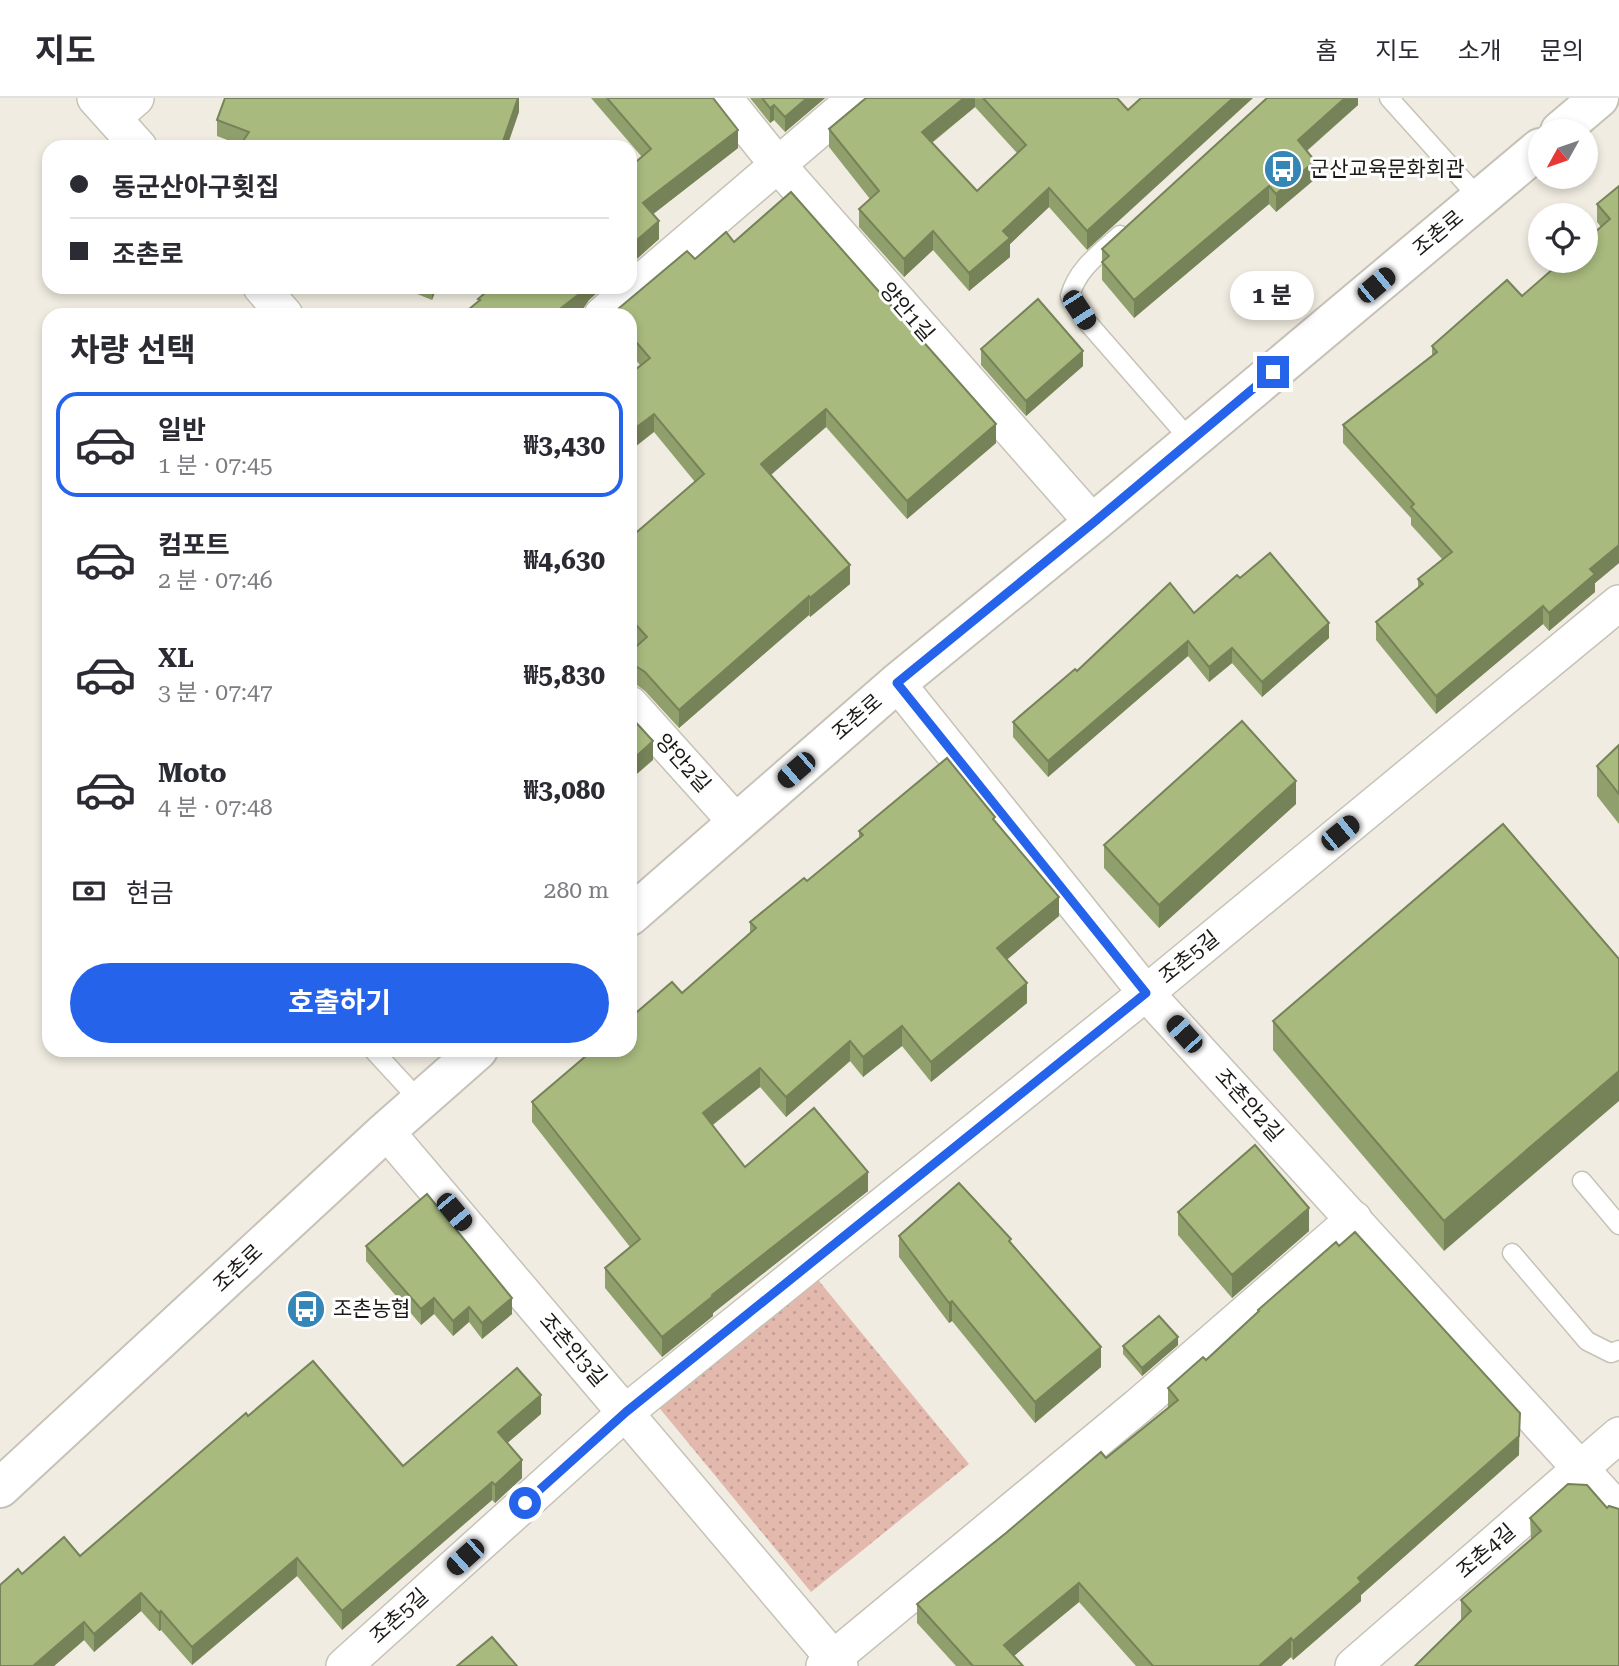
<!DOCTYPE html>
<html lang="ko">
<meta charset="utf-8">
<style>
body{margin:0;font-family:"Roboto Serif","Noto Sans KR",serif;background:#f7f7f7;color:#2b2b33;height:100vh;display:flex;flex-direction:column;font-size:26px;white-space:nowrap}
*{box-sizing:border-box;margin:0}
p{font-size:23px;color:#7c7c81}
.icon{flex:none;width:38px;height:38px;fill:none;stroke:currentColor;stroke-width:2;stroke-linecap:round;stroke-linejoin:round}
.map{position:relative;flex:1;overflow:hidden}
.side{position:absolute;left:42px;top:210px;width:595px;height:749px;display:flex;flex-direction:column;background:#fff;border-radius:21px;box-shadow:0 4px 10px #0003}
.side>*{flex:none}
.banner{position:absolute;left:42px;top:42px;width:595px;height:154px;border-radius:21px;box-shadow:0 4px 10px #0003;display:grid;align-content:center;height:154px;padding:0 28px;background:#fff}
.needle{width:46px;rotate:230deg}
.fabs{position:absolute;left:1528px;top:21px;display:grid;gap:14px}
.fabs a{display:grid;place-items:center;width:70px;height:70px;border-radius:50%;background:#fff;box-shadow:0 4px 10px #0003;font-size:35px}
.end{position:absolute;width:32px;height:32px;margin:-16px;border:9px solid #2563eb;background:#fff;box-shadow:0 0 0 4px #fff}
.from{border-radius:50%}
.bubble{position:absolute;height:49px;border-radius:24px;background:#fff;box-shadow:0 4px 10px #0003;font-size:23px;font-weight:700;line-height:49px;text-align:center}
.car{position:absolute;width:21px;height:42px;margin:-21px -10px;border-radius:9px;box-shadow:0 0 5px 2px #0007;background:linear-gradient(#222 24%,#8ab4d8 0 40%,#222 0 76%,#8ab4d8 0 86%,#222 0)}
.banner b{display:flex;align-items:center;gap:24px;height:66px;font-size:26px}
.banner b+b{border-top:2px solid #e1e1e2}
.banner i{width:18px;height:18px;background:#2b2b33}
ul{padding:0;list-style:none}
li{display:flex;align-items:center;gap:21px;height:105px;margin:0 14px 10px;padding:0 14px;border:4px solid transparent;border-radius:21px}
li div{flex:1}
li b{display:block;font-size:26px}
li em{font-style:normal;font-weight:700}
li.current{border-color:#2563eb}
li>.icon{width:63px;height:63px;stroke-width:1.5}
h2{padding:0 28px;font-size:32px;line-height:84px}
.pay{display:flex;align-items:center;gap:18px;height:77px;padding:0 28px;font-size:26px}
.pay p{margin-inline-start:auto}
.button{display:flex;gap:14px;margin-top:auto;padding:14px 28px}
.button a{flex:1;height:80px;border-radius:42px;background:#2563eb;color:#fff;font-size:28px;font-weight:700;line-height:80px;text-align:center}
header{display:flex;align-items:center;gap:42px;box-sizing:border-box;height:98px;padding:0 35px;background:#fff;border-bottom:2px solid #e1e1e2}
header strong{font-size:33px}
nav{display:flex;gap:38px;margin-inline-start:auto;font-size:24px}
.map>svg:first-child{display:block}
</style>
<header>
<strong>지도</strong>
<nav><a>홈</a><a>지도</a><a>소개</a><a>문의</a></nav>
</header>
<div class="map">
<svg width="1619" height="1568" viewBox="0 0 1619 1568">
<defs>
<pattern id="park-dots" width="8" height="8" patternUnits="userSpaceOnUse" patternTransform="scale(1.75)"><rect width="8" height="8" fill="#e3b8ad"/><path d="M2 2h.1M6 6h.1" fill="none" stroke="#c29e94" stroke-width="1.8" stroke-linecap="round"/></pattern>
</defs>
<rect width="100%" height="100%" fill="#f0ece1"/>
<path fill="url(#park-dots)" d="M810,1172L969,1366L811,1494L652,1301Z"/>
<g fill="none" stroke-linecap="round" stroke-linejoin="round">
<g stroke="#c6c2b7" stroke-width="21">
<g id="lane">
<path d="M1389,0L1479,100"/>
<path d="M1120,137C1100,155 1077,171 1070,198L1088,225L1191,343"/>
<path d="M373,952L420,1003"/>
<path d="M1582,1083L1619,1127"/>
<path d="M1512,1155L1587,1243L1611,1255L1619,1252"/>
</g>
</g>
<g stroke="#c6c2b7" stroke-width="38">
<g id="street">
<path d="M95,0L139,49"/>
<path d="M724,0L778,67L1093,425"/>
<path d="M113,20L136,0"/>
<path d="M261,189L285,217"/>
<path d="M602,217L856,0"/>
<path d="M897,585L1146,895L1619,1413"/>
<path d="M630,606L736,724"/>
<path d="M386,1033L840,1568"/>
<path d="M344,1568L626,1314L1146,895L1619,505"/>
<path d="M824,1568L1137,1309L1354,1121"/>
<path d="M1353,1568L1619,1337"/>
</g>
</g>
<g stroke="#c6c2b7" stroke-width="42">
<g id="secondary">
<path d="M1560,33L1599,0"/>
<path d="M630,818L897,585L1093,425L1540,50"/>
<path d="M0,1390L386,1033L478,952"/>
</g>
</g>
<use href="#lane" stroke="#fff" stroke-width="18"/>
<use href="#street" stroke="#fff" stroke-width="35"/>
<use href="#secondary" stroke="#fff" stroke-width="38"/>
</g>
<g fill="#90a06c" fill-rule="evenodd">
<path d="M519,0V14L240,47L217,38V22Z"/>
<path d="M591,0H713L738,50L653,116L659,141L630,167V69L642,59Z"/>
<path d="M750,0H825L785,34L774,22L770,25Z"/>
<path d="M866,0H1117L1087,152L1049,109L1010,146V159L969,193L933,152L904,179L859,129V111L870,101L829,49V31ZM975,9L1017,55L977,93L932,45Z"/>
<path d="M1358,0V7L1307,53L1315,81L1276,114L1269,106L1134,220L1102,182V151Z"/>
<path d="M1619,88V465L1595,485V494L1549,533L1543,526L1436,616L1376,542V524L1418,490V481L1442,461L1411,427V420L1343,345V327L1432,258V248L1522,198L1601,129L1597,124V106Z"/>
<path d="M734,144L996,345L907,421L826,329L771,377L850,486L810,519L809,517L679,630L645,593L637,587H630V554L638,547L630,538V440L695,384L654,334L640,267L630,255V217H612V216L695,161Z"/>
<path d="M400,189H437L432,202Z"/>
<path d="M981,251L1083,268L1026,318L981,267Z"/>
<path d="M1240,480L1329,540L1262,599L1232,565L1209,584L1188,558L1048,679L1013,639V624L1077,573L1194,515Z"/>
<path d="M1619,647V726L1597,698V668Z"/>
<path d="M1296,706L1159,830L1104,770V747Z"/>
<path d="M995,723L1059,818L1007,861L1027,905L931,984L902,948L863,979L850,963L786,1019L760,989L713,1027L745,1069L868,1093L713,1215V1218L662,1259L605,1190V1170L630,1149L532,1024V1004L682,895L750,835V824L807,783L859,740V733Z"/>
<path d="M1619,861L1444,1153L1273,952V923Z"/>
<path d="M1178,1114L1309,1133L1232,1200L1178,1137Z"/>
<path d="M899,1138L1011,1145L1101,1269L1035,1325L952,1223L949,1225L899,1159Z"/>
<path d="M366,1148L512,1216L482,1241L469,1224L453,1238L434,1216L421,1227L366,1163Z"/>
<path d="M1258,1212L1520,1315L1519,1357L1361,1497V1503L1293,1562L1291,1559L1281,1568H1136L1079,1504L1014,1558L1023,1568H956L917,1525V1506L1106,1360L1168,1310V1290L1206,1262L1258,1215Z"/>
<path d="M1178,1247L1142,1278L1123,1256V1248Z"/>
<path d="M541,1316L507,1345L522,1380L495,1405L492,1402L342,1532L297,1478L192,1567L161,1532L159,1533L141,1513L94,1554L84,1542L54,1568H0L22,1476L80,1458L403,1368Z"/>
<path d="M1607,1410L1461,1522V1502L1531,1442L1530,1420Z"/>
</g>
<g fill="#768258">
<path d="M518,0H519V14L507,49H501Z"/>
<path d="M807,0H825L785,34V19Z"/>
<path d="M964,0H975V9L922,52V34Z"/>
<path d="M1233,0H1253L1087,152V133Z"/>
<path d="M1345,0H1358V7L1298,60V42Z"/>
<path d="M774,7V22L770,25V10Z"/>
<path d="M738,32V50L643,124V105Z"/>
<path d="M1315,63V81L1276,114V96Z"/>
<path d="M1269,88V106L1134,220V202Z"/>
<path d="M1049,90V109L1010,146V159L969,193V175L1003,133Z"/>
<path d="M659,123V141L630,167V148Z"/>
<path d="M933,133V152L904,179V161Z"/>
<path d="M432,189H437L432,202Z"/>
<path d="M585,189H604L589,202L583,211L576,217H552Z"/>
<path d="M1083,253V268L1026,318V303Z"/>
<path d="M826,311V329L761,385V366Z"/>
<path d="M654,316V334L630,353V334Z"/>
<path d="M996,326V345L907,421V403Z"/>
<path d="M1619,447V465L1595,485V494L1549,533V515L1590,471Z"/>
<path d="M850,467V486L810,519V500Z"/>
<path d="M809,498V517L679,630V612Z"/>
<path d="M1543,508V526L1436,616V598Z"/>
<path d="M1329,525V540L1262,599V584Z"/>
<path d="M1188,543V558L1048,679V663Z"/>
<path d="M1232,550V565L1209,584V569Z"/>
<path d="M653,643V662L630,682V664Z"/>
<path d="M1296,683V706L1159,830V807Z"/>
<path d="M1059,799V818L997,870V850Z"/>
<path d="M1027,885V905L931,984V964Z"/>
<path d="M902,928V948L863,979V959Z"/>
<path d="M850,943V963L786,1019V999Z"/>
<path d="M760,970V989L703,1034V1015Z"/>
<path d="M1619,973V1003L1444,1153V1123Z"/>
<path d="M868,1074V1093L713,1215V1218L662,1259V1239L712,1197Z"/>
<path d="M1309,1110V1133L1232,1200V1177Z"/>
<path d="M434,1200V1216L421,1227V1211Z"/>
<path d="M512,1200V1216L482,1241V1225Z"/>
<path d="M952,1203V1223L949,1225V1205Z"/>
<path d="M469,1209V1224L453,1238V1223Z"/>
<path d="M1178,1239V1247L1142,1278V1270Z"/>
<path d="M1101,1249V1269L1035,1325V1304Z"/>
<path d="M541,1297V1316L498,1353V1334Z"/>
<path d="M1519,1338V1357L1361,1497V1503L1293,1562V1543L1358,1480Z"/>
<path d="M522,1362V1380L495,1405V1387Z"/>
<path d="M492,1384V1402L342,1532V1513Z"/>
<path d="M297,1460V1478L192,1567V1549Z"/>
<path d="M1079,1485V1504L1004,1566V1547Z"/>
<path d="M141,1495V1513L94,1554V1536Z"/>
<path d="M161,1513V1532L159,1533V1515Z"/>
<path d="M84,1524V1542L54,1568H33Z"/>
<path d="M1291,1540V1559L1281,1568H1259Z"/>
</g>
<g fill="#a8ba7e" stroke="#768258" stroke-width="2">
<path d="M225,0H518L501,49H239L249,34L217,22Z"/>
<path d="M607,0H713L738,32L643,105L659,123L630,148V69L651,51Z"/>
<path d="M762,0H807L785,19L774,7L770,10Z"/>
<path d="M866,0H964L922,34L977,93L1026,47L983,0H1117L1128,12L1141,0H1233L1087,133L1049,90L1003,133L1010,140L969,175L933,133L904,161L859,111L879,93L829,31Z"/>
<path d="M1267,0H1345L1298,42L1315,63L1276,96L1269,88L1134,202L1102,164L1109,158L1102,151Z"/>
<path d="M1619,88V447L1590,471L1595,476L1549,515L1543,508L1436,598L1376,524L1423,486L1418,481L1452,454L1411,409L1414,406L1343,327L1437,254L1432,248L1507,182L1522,198L1562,163H1586V142L1610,121L1597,106Z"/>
<path d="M791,94L996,326L907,403L826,311L761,366L850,467L810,500L809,498L679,612L645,574L637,569L630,568V554L647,539L630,520V440L704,376L654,316L630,334V276L650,260L630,237V217H613L612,216L687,153L695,161L726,134L734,144Z"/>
<path d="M492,189H585L583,193L552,217H462L480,202L478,201Z"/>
<path d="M1038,201L1083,253L1026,303L981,251Z"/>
<path d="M1270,455L1329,525L1262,584L1232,550L1209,569L1188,543L1048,663L1013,624L1075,571L1077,573L1170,485L1194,515L1237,477L1240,480Z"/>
<path d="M630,618L653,643L630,664Z"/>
<path d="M1242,623L1296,683L1159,807L1104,747Z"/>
<path d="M1619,647V696L1597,668Z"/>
<path d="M947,660L995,719L993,721L1059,799L997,850L1027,885L931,964L902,928L863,959L850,943L786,999L760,970L703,1015L745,1069L814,1010L868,1074L712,1197L713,1198L662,1239L605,1170L640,1141L532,1004L593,952H630V920L672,884L682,895L756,830L750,824L804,780L807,783L863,737L859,733Z"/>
<path d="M1503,726L1619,861V973L1444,1123L1273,923Z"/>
<path d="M1255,1047L1309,1110L1232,1177L1178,1114Z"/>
<path d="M959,1085L1011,1141L1009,1143L1101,1249L1035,1304L952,1203L949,1205L899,1138Z"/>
<path d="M427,1096L512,1200L482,1225L469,1209L453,1223L434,1200L421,1211L366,1148Z"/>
<path d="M1355,1134L1520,1315L1519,1338L1358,1480L1361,1484L1293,1543L1291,1540L1259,1568H1153L1079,1485L1004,1547L1023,1568H973L917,1506L1006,1435L1101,1354L1106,1360L1178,1302L1168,1290L1203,1259L1206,1262L1259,1213L1258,1212L1336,1144L1339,1148Z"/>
<path d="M1159,1218L1178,1239L1142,1270L1123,1248Z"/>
<path d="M313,1263L403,1368L517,1270L541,1297L498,1334L522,1362L495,1387L492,1384L342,1513L297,1460L192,1549L161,1513L159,1515L141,1495L94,1536L84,1524L33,1568H0V1487L18,1471L22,1476L64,1439L80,1458L246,1315L248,1318Z"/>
<path d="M1568,1386L1587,1387L1607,1410L1609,1408L1619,1411V1568H1415L1471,1513L1461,1502L1541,1433L1530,1420Z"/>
<path d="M492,1539L517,1568H457Z"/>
</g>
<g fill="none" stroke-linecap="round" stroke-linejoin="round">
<path stroke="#2563eb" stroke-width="9" d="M525,1405L626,1314L1146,895L897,585L1093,425L1273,274"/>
</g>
<defs>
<g id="bus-disc" transform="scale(2.0125)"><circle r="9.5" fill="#3585b6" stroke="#fff"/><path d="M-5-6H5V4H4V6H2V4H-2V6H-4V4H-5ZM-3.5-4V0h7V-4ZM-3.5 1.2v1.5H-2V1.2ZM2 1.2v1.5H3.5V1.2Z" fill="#fff"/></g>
</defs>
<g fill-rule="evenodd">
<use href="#bus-disc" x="1283" y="71"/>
<use href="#bus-disc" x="306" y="1211"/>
</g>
<g text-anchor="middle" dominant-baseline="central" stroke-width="6" stroke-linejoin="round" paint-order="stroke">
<g font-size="21" fill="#1c1a16" stroke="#fff" text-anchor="start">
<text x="1310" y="71">군산교육문화회관</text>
<text x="333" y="1211">조촌농협</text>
</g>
<g font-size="21" fill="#1c1a16" stroke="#fff">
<text transform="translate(1438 135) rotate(-40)">조촌로</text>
<text transform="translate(907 214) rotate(49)">양안1길</text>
<text transform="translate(857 619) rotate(-41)">조촌로</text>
<text transform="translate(683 665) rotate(48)">양안2길</text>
<text transform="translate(1189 859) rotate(-39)">조촌5길</text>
<text transform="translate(1249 1007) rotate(48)">조촌안2길</text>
<text transform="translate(238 1170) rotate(-43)">조촌로</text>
<text transform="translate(573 1252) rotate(49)">조촌안3길</text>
<text transform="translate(1486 1453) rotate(-41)">조촌4길</text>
<text transform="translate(399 1518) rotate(-42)">조촌5길</text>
</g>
</g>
</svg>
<div class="fabs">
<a><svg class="needle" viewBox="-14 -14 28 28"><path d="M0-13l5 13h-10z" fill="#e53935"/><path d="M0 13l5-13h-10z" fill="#7c7c81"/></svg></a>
<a><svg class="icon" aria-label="locate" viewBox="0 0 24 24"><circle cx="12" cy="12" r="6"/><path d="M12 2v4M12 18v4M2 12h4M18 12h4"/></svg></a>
</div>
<i class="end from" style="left:525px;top:1405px"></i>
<i class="end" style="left:1273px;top:274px"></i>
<div class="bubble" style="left:1230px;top:173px;width:84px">1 분</div>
<i class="car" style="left:1376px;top:187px;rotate:50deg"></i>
<i class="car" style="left:1079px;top:212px;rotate:147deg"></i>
<i class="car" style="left:796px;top:672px;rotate:229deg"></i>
<i class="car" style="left:1340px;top:735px;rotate:51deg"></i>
<i class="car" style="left:1184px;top:936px;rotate:318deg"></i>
<i class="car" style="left:454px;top:1114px;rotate:140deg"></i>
<i class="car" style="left:465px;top:1459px;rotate:228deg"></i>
<div class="banner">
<b><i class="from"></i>동군산아구횟집</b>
<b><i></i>조촌로</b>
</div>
<section class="side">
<h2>차량 선택</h2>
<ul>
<li class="current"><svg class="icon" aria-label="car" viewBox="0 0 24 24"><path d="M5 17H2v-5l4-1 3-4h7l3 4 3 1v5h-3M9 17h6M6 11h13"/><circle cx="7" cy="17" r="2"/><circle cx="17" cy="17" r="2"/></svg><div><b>일반</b><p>1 분 · 07:45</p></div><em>₩3,430</em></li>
<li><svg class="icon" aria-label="car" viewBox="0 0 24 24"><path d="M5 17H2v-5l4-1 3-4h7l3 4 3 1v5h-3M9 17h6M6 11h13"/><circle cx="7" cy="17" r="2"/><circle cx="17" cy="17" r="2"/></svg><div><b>컴포트</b><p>2 분 · 07:46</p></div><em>₩4,630</em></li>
<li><svg class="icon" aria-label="car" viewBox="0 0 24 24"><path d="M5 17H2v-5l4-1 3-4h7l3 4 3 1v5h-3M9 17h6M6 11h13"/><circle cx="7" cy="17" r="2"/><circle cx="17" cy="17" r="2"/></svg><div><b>XL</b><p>3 분 · 07:47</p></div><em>₩5,830</em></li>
<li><svg class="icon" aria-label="car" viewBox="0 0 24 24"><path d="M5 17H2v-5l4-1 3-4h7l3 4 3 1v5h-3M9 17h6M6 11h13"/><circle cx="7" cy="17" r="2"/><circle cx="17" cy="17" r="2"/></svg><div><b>Moto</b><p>4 분 · 07:48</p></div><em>₩3,080</em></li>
</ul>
<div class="pay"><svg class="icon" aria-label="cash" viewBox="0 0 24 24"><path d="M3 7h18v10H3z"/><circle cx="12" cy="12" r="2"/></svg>현금<p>280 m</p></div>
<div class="button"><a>호출하기</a></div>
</section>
</div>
